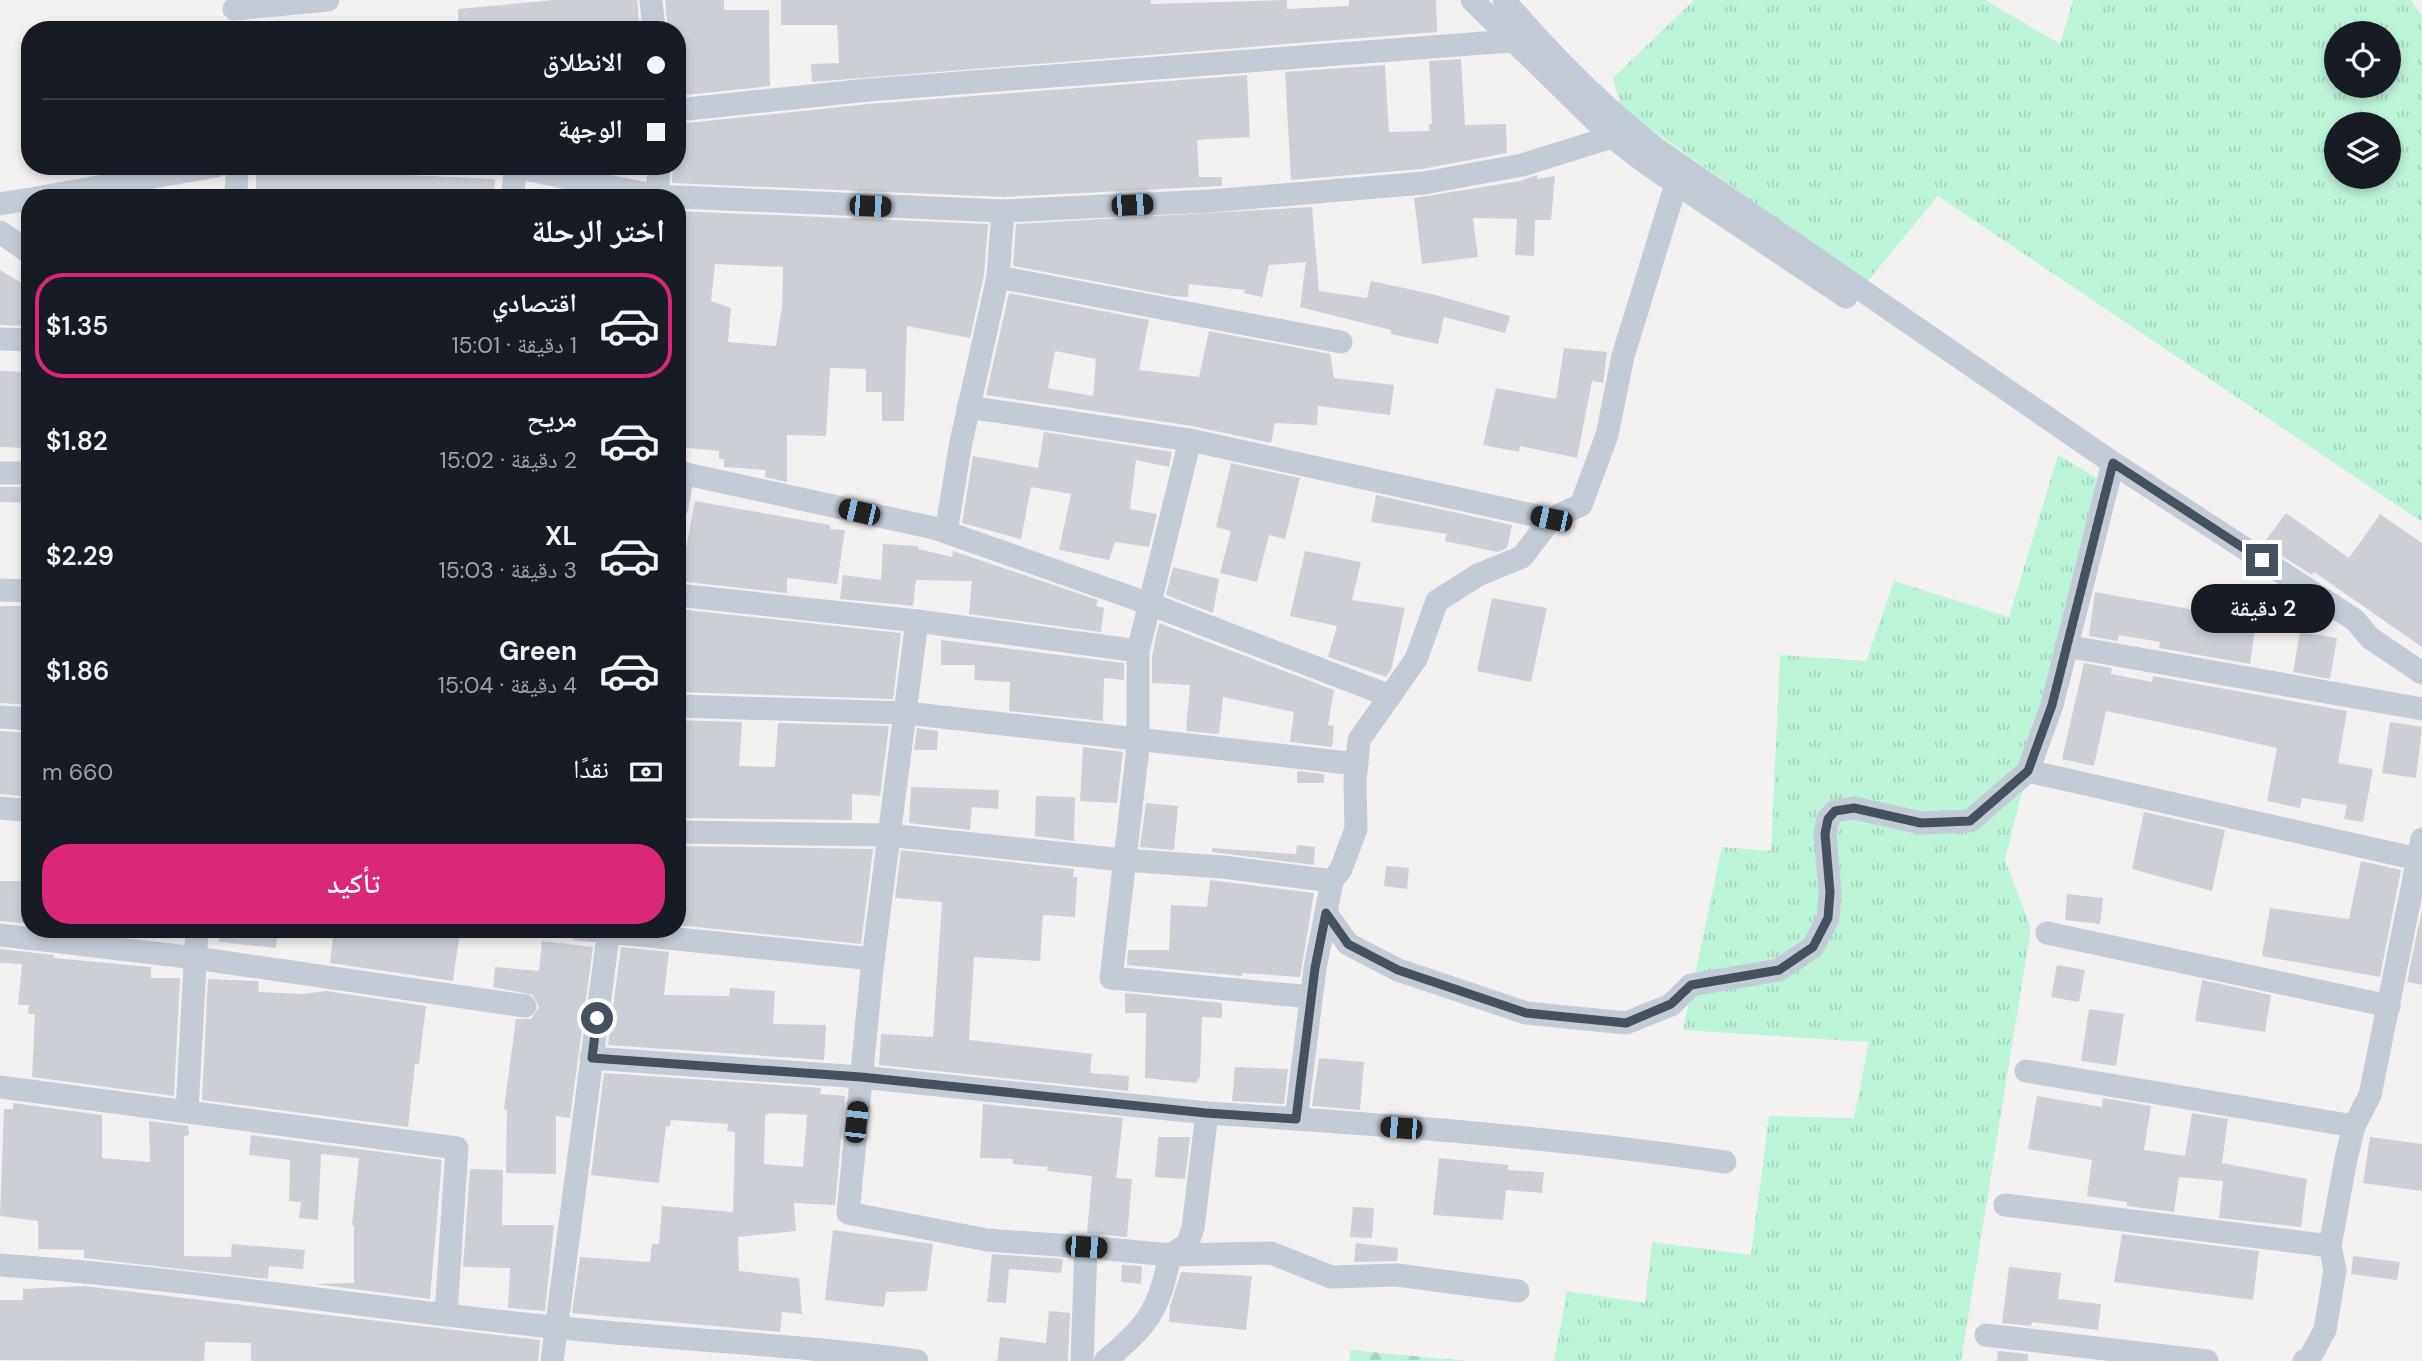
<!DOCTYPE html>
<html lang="ar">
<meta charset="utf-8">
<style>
body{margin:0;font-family:"DM Sans","Noto Naskh Arabic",sans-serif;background:#20242c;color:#f1f3f6;direction:rtl;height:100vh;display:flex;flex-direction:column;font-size:26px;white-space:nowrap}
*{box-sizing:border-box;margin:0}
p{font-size:23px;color:#9ea1a6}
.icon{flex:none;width:38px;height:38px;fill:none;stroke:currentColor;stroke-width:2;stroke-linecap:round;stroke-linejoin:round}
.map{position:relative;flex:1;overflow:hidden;direction:ltr}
.side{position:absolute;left:21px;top:189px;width:665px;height:749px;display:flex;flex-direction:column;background:#171b24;border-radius:28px;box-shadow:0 4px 10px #0003;direction:rtl}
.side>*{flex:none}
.top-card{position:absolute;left:21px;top:21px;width:665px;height:154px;border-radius:28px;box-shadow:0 4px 10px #0003;direction:rtl;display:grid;align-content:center;height:154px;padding:0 21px;background:#171b24}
.buttons{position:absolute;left:2324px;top:21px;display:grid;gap:14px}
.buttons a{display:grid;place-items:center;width:77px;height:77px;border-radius:50%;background:#171b24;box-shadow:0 4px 10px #0003;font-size:35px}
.end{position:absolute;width:32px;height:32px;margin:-16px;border:9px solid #465160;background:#fff;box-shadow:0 0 0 4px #fff}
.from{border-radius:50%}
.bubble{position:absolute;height:49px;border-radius:24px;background:#171b24;box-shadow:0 4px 10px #0003;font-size:23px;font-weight:600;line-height:49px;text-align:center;direction:rtl}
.car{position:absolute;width:21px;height:42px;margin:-21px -10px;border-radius:9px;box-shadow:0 0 5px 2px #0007;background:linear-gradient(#222 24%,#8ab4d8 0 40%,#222 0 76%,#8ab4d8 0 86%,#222 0)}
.top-card b{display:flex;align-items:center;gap:24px;height:66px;font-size:26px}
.top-card b+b{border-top:2px solid #363941}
.top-card i{width:18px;height:18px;background:#f1f3f6}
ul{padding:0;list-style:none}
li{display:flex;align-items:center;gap:21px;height:105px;margin:0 14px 10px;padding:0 7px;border:4px solid transparent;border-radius:28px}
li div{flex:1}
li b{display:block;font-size:26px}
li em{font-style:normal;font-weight:600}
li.current{border-color:#db2777}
li>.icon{width:63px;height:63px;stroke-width:1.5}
h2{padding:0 21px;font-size:32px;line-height:84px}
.pay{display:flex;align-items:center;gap:18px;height:77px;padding:0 21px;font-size:26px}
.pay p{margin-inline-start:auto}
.button{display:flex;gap:14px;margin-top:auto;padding:14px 21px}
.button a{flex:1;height:80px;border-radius:28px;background:#db2777;color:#fff;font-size:28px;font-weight:600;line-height:80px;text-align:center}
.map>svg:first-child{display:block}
</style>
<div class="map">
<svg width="2422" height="1361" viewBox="0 0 2422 1361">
<defs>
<pattern id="grass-tufts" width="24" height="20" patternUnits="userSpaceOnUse" patternTransform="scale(1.75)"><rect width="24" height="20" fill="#bcf4d8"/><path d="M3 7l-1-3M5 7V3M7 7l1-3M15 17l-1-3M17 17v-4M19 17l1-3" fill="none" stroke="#a3d3bc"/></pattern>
<pattern id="forest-firs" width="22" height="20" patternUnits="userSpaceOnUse" patternTransform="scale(1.75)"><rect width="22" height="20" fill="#bcf4d8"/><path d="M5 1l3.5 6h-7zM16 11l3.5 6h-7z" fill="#a3d3bc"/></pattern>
</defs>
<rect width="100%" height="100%" fill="#f3f1f0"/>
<g fill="url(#grass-tufts)" fill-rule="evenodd">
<path d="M1694,0H1985L2060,44L2073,0H2411L2422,15V522L1938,196L1867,282L1621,108L1613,78ZM2336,33H2389V86H2336ZM2336,124H2389V177H2336Z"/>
<path d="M2058,455L2100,480L2005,860L2031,928L1961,1361H1554L1567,1291L1645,1303L1652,1242L1751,1255L1769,1116L1854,1118L1869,1042L1683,1030L1722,847L1771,851L1780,655L1866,661L1894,581L2009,617Z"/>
</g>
<path fill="url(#forest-firs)" d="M1351,1350L1467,1361H1349Z"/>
<g fill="#cccfd6" fill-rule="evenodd">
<path d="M554,0H637L640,30H458V9Z"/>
<path d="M665,0H724V10H769L770,86L677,96V30H668Z"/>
<path d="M781,0H1151V4L1287,0V9L1349,6V0H1436L1437,32L812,82L811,64L839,63L837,25H781Z"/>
<path d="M1461,59L1465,125L1506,124L1507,153L1422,169L1291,180L1285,72L1385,65L1389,132L1429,131V124H1432L1429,61Z"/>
<path d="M1247,75L1250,137L1197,140L1199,177H1222V186L1003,197L672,183L673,166H677V124L869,104Z"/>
<path d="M364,173L495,179L494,198H256V175Z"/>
<path d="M1537,175V179L1555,176L1551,220H1535L1534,256L1515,255L1517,219L1473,218L1478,257L1422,264L1414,198L1520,181Z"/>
<path d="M1312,207L1319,291L1367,298L1371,281L1432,294L1510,316L1505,333L1444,317L1438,344L1391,334V330L1300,307L1306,262L1269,265L1262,297L1244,293L1245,290L1189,284L1188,297L1172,296L1013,266L1016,224Z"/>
<path d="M677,211L988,224L984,275L970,338L907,326L904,421H882V392H866V369L830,368L826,436L787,435V482L765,477L766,470L724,467V459H719V451L677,447ZM715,264L783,267L782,306L776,346L728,342L731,308L711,301Z"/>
<path d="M0,270L30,288V326L0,325Z"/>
<path d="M1009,293L1149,320L1139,370L1199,377L1209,331L1330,354L1334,378L1394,385L1390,415L1318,406L1317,425L1275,423L1271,443L1192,426L986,395ZM1055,351L1096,359L1093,396L1048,388Z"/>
<path d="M1564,348L1607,352L1603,383L1592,381L1577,458L1520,446L1519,452L1483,445L1496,388L1556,399Z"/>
<path d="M0,371L30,372V448L0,447Z"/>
<path d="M1044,432L1172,452L1169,467L1136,460L1130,509L1157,514L1149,547L1115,542L1109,560L1059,550L1071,494L1031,487L1021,539L962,523L973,456L1038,468Z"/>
<path d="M1231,463L1300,478L1285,539L1269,535L1257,582L1220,573L1231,531L1216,527Z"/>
<path d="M0,487H30V503L0,502Z"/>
<path d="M1376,495L1512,525L1507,548L1498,552L1445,541L1447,534L1371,522Z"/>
<path d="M695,501L830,525V529L845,530L837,584L787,578V593L677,581L679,559H684Z"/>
<path d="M2286,513L2349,558L2380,514L2422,543V647L2314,572L2312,575L2263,544Z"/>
<path d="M883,544L918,546V549L952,557L953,551L1098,600L1096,606L1104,608L1101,632L969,614L972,581L916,580L913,606L840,599L843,575L881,580Z"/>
<path d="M1305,551L1361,562L1352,600L1405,608L1391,670L1386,677L1328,657L1337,626L1290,616Z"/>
<path d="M1173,567L1219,579L1213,613L1166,595Z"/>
<path d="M2095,592L2256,621L2250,664L2159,648L2160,642L2119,635L2117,641L2089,636Z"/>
<path d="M1492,598L1547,608L1531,682L1477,671Z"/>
<path d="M0,606H30V705L0,703Z"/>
<path d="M677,609L901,633L893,699L677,692Z"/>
<path d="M1159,623L1334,690L1328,725L1334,726L1332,747L1290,742L1294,712L1223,697L1219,734L1186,731L1190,685L1152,683V656Z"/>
<path d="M2300,632L2337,638L2330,679L2293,672Z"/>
<path d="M941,640L1124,663V680L1104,678L1103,721L1009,711L1010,682L974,680L975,665H941Z"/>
<path d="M2084,663L2112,668L2111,674L2152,682L2153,676L2347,711L2338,763L2373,769L2363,822L2344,819L2347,805L2302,798L2300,808L2267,801L2277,748L2211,733L2106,711L2094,766L2062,759Z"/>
<path d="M677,720L742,722L739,766L775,767L778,723L889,726L880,796L852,794V820L677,818Z"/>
<path d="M2390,722L2422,727L2416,778L2382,773Z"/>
<path d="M917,728L938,731L937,750H914Z"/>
<path d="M0,731L30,733V797L0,794Z"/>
<path d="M1083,747L1123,752L1117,803L1080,801Z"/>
<path d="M1297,771L1324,774V783H1297Z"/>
<path d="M911,787L999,790L998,809L972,807L970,830L909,823Z"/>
<path d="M1036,796L1075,797L1074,841L1035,836Z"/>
<path d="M1146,803L1178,806L1174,850L1140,847Z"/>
<path d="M2144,812L2225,830L2212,891L2132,869Z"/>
<path d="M1297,845L1315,847L1314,865L1212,852V848L1296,854Z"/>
<path d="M677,846L873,849L861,944L677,925Z"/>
<path d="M901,850L1074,869L1073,877H1077L1075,917L1043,915L1040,961L974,957L969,1040L1092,1054L1090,1073L1129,1076L1128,1091L879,1065L881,1034L933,1037L942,902L895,898Z"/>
<path d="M2361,861L2401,870L2380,977L2262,956L2270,908L2349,919Z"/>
<path d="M1386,866L1409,868L1407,889L1384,886Z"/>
<path d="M1210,880L1314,893L1300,977L1242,973V976L1127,965L1128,950H1169L1171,905L1207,907Z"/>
<path d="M0,881H30V924L0,921Z"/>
<path d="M2067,894L2103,898L2100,924L2065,920Z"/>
<path d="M2422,909V985L2407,982Z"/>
<path d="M101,929H138V937L101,933Z"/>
<path d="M220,929H278L276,948L219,942Z"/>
<path d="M334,929H377L459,937L453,981L330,963Z"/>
<path d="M542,941L593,947L570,1118L556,1116V1174L506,1173L507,1110L504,1109L516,1019H531L539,1007L533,995L493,987L495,967L539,971Z"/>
<path d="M621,947L669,952L664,995L729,996L730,988L775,991L773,1024L826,1025L824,1060L608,1045Z"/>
<path d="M0,949L54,955V958L151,967V978H180L174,1096L32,1077L35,1014H28L29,1005H18L22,964L0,963Z"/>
<path d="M2057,965L2085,970L2079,1002L2051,997Z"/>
<path d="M208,979L258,981L259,992L302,994L326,991L426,1006L419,1064H415L408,1127L202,1100Z"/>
<path d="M2202,980L2271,995L2265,1032L2195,1021Z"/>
<path d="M1125,993L1222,1003V1018L1202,1017L1200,1077L1196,1083L1145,1078L1146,1013H1125Z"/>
<path d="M2089,1009L2124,1014L2116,1066L2081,1061Z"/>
<path d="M1319,1058L1364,1062L1360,1110L1312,1106Z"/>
<path d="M1235,1067L1288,1069L1284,1104L1232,1101Z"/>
<path d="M604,1073L821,1088L820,1094L845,1096L835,1205L794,1203L796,1231L738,1237L739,1271L799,1278L802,1314L782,1312L780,1332L572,1313L580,1257L650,1262L652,1244H659L662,1206L733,1212L735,1132L727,1131L728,1124L671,1120L670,1127L666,1126L659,1183L591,1175ZM771,1113L807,1115L803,1167L764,1164L765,1115Z"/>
<path d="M2037,1096L2102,1107L2103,1098L2151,1106L2144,1150L2185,1156L2192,1113L2228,1119L2222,1163L2307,1179L2301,1227L2219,1218L2223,1181L2179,1177L2174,1212L2127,1206V1202L2087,1196L2092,1160L2028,1149Z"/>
<path d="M13,1103L102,1115V1158L150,1162L149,1121L188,1126L189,1135L184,1136V1256L231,1257L232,1244L305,1250L303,1269L269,1266L268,1279L84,1258V1250L38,1249V1221L0,1216L4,1109H13Z"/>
<path d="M983,1104L1123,1118L1116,1178L1132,1179L1127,1237L1087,1233L1092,1176L1047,1171L1048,1167L1013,1164V1159L980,1158Z"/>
<path d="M251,1135L442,1160L430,1299L315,1284L354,1283V1225H352L359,1158L321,1154L318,1220L299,1218L301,1202L289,1201L290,1160L249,1155Z"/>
<path d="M1158,1137H1190L1185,1179L1155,1177Z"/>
<path d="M2370,1137L2422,1144V1191L2363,1183Z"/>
<path d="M1439,1158L1508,1165V1170L1544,1172L1542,1193L1506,1190L1503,1220L1433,1215Z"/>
<path d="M470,1169L503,1170L502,1225H554L545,1311L508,1308L510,1268L463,1267Z"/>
<path d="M1353,1207L1374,1208L1372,1238L1350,1237Z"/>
<path d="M833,1230L933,1244L927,1291L886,1292L884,1307L825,1300Z"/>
<path d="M2122,1234L2259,1251L2253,1300L2114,1282Z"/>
<path d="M1356,1243L1398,1248L1397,1261L1354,1262Z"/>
<path d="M992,1254L1063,1259L1061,1273L1009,1269L1006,1303L987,1302Z"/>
<path d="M2353,1256L2400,1262L2397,1280L2351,1274Z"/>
<path d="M1122,1265L1142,1266L1141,1284L1121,1282Z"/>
<path d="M2009,1267L2061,1273L2058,1299L2101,1304L2098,1330L2032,1322L2031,1326L2002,1323Z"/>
<path d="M1181,1272L1252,1276L1246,1330L1169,1322L1170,1306Z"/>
<path d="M83,1286L540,1340L538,1361H251V1343L205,1342L204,1361L0,1360V1300H23V1289Z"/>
<path d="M1049,1311L1070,1313L1068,1361H997L1000,1337L1046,1343Z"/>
<path d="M1998,1351L2028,1354V1361H1997Z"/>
</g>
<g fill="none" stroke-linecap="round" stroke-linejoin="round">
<g stroke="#c3cbd7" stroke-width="23">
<path d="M651,0L654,30"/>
<path d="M1472,0L1612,137L1650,166L1846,297"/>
<path d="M1504,0C1551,55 1601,106 1658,150L2113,463L2355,620L2370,638L2422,673"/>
<path d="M234,9L328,0"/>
<path d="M677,110L868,90L1510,41"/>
<path d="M509,166L657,196L1003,211L1210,201L1424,183L1522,165L1612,137"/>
<path d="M1676,184L1623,356L1607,435L1581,505L1551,519L1522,557L1478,575L1437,601L1416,659L1359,740L1355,782L1356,829L1341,869L1332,881L1326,913L1348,944L1398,970L1526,1013L1626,1023L1671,1005L1691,985L1779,970L1813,947L1828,918L1830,892L1825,834L1828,819L1835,811L1854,808L1921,823L1970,821L2028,771L2052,705L2113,463"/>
<path d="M36,198L216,166"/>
<path d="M236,198L237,166"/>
<path d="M512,198L516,166"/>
<path d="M657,198L659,166"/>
<path d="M0,204L30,199"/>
<path d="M0,232L30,253"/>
<path d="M998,277L1341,342"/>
<path d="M0,339L30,340"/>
<path d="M968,407L1190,440L1551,519"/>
<path d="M1190,440L1138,651V748L1111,978L1311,997"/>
<path d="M677,472L934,528L1150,604L1390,696"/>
<path d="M0,473H30"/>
<path d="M677,507L683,473"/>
<path d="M946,532L961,442L998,277L1003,211"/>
<path d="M0,590L30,591"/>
<path d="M677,595L917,621L1138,651"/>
<path d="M917,621L873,959L848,1213L987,1240L1086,1247L1082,1361"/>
<path d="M2066,646L2422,709"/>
<path d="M677,706L906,713L1357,764"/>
<path d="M0,717L30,719"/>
<path d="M2028,771L2422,860"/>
<path d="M0,808L30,811"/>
<path d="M677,832L888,835L1123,860L1223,867L1332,881"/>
<path d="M579,929L873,959"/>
<path d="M2047,933L2389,1006"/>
<path d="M0,935L196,958L525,1006"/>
<path d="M591,1058L861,1077L1207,1113"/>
<path d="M2026,1071L2354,1126"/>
<path d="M0,1087L457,1148L446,1314"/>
<path d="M187,1111L197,929"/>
<path d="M1296,1119L1315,968L1326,913"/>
<path d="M2005,1205L2330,1246"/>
<path d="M1086,1247L1170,1255L1271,1253L1331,1277L1397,1275L1518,1291"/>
<path d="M0,1265C185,1278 368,1308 553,1327C674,1340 796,1344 917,1361"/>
<path d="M1986,1335L2207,1361"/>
<path d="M552,1361L609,929"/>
<path d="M1105,1361C1148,1325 1159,1311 1170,1255L1187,1245L1193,1228L1207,1113C1379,1124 1553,1137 1725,1162"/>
<path d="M2304,1361L2309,1359L2325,1330L2335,1270L2330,1246L2346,1159L2354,1126L2370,1095L2422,839"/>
</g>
</g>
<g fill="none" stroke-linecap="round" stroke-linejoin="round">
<path stroke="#465160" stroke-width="9" d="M597,1018L592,1058L861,1077L1206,1113L1296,1119L1315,968L1326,913L1348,944L1398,970L1526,1013L1626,1023L1671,1004L1691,985L1779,970L1813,947L1828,918L1830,892L1825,834L1828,819L1835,811L1854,808L1921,823L1970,821L2028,771L2052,705L2113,463L2262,560"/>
</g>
</svg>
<div class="buttons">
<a><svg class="icon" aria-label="locate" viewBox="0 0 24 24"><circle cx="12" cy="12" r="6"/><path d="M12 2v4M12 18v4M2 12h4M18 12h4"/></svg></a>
<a><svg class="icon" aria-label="layers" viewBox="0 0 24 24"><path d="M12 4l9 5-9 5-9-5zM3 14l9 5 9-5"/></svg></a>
</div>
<i class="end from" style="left:597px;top:1018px"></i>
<i class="end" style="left:2262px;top:560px"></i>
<div class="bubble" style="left:2191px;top:584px;width:144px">2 دقيقة</div>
<i class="car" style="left:1132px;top:205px;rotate:87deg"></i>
<i class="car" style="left:870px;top:206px;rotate:92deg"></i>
<i class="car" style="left:859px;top:512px;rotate:283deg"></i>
<i class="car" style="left:1551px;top:519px;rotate:282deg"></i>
<i class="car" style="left:856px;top:1122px;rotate:6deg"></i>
<i class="car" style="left:1401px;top:1128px;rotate:275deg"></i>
<i class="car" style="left:1086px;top:1247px;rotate:94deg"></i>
<div class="top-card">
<b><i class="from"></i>الانطلاق</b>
<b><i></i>الوجهة</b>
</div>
<section class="side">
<h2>اختر الرحلة</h2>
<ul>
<li class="current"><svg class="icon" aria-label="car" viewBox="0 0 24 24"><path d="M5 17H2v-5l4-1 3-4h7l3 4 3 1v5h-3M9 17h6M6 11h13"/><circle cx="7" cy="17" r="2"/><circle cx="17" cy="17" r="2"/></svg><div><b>اقتصادي</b><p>1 دقيقة · 15:01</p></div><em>$1.35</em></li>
<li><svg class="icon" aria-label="car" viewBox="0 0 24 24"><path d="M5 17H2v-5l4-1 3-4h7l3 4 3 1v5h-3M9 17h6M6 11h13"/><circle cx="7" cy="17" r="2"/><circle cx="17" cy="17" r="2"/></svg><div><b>مريح</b><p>2 دقيقة · 15:02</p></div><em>$1.82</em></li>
<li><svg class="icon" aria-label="car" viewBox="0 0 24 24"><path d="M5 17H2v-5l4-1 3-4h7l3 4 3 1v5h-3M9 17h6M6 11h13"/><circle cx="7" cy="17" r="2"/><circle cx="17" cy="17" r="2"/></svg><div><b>XL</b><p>3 دقيقة · 15:03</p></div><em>$2.29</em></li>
<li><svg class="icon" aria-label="car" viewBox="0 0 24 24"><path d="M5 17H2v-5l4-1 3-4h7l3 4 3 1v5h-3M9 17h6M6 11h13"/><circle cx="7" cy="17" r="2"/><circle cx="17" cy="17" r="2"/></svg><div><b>Green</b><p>4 دقيقة · 15:04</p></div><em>$1.86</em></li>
</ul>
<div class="pay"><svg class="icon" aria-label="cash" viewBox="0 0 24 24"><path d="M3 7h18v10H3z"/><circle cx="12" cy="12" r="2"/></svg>نقدًا<p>660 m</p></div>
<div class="button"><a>تأكيد</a></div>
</section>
</div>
